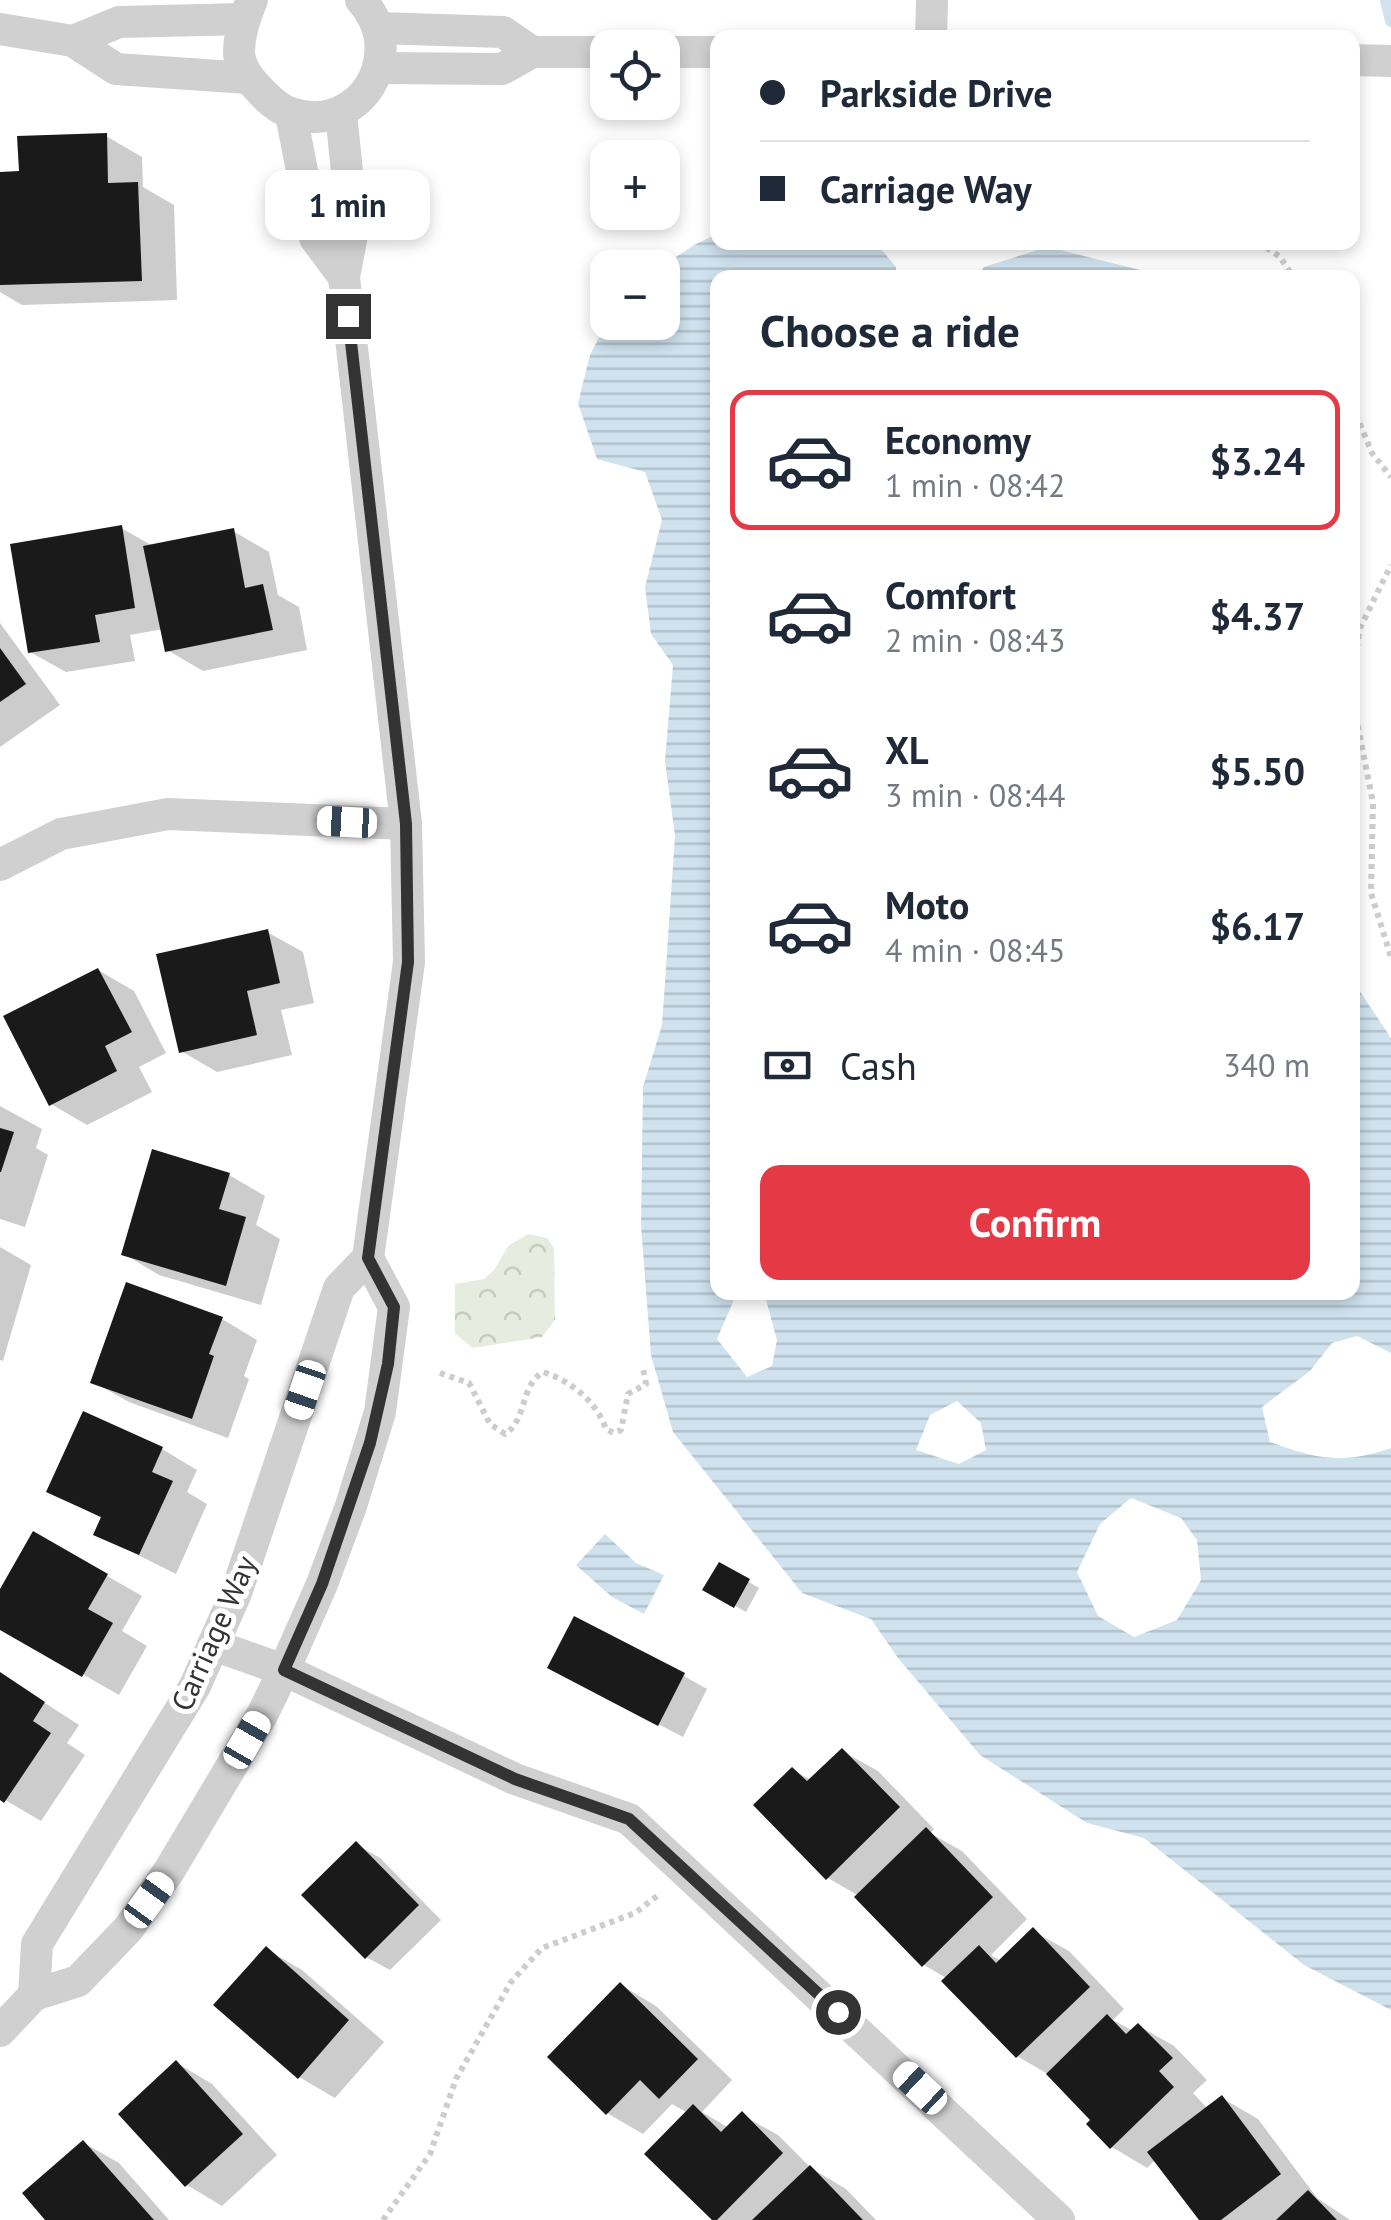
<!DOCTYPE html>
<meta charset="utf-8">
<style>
body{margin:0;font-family:"PT Sans",sans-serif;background:#f2f2f3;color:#1f2937;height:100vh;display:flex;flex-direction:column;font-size:38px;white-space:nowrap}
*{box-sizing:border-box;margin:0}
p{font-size:32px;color:#747a83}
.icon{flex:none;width:55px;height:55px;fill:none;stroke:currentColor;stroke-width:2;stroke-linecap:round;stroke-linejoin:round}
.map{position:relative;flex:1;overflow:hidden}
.sheet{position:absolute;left:710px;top:270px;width:650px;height:1030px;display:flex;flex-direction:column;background:#fff;border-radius:20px;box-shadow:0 5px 15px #0003}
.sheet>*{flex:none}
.guide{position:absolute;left:710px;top:30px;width:650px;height:220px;border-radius:20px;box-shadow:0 5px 15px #0003;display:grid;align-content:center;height:220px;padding:0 50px;background:#fff}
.controls{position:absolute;left:590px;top:30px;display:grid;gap:20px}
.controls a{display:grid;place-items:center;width:90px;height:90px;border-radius:20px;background:#fff;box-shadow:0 5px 15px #0003;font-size:50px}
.end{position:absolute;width:45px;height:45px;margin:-22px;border:12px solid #333;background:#fff;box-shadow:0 0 0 5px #fff}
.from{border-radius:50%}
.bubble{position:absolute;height:70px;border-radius:20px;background:#fff;box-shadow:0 5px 15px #0003;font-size:32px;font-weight:800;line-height:70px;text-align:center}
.car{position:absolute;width:30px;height:60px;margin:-30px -15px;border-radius:12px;box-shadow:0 0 8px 2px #0007;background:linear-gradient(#fff 24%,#345 0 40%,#fff 0 76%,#345 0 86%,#fff 0)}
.guide b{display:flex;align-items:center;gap:35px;height:95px;font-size:38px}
.guide b+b{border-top:2px solid #e0e1e3}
.guide i{width:25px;height:25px;background:#1f2937}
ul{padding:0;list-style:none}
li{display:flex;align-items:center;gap:30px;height:140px;margin:0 20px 15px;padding:0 30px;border:5px solid transparent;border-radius:20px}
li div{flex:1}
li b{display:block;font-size:38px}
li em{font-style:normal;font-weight:800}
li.on{border-color:#e63946}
li>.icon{width:90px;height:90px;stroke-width:1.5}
h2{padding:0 50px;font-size:45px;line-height:120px}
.pay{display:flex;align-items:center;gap:25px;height:110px;padding:0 50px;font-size:38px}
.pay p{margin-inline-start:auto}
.action{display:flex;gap:20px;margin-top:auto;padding:20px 50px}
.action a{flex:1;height:115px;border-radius:20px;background:#e63946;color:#fff;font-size:40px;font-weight:800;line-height:115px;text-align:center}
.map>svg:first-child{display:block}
</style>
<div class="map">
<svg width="1391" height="2220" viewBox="0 0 1391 2220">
<defs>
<pattern id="park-crowns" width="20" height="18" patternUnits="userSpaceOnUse" patternTransform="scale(2.5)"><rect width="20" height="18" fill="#e6ecdf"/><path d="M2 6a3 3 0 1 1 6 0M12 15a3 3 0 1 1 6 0" fill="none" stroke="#c6cbc0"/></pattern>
<pattern id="water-rules" width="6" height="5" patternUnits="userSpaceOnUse" patternTransform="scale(2.5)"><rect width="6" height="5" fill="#cfe2ee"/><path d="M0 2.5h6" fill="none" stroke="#b2c2cd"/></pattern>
</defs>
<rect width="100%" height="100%" fill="#fff"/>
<path fill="url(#park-crowns)" d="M528,1234L547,1238L554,1248L555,1320L542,1337L473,1348L455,1334V1284L484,1279L494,1270L508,1246Z"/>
<g fill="url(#water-rules)" fill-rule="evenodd">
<path d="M717,234L718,242L876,243L896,267V277L718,278V1292H1352L1353,981L1391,1038V1353L1357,1336L1332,1343L1310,1371L1262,1407L1270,1442C1317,1459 1342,1465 1391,1448V2010L1304,1965L1144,1838L1087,1823L980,1755L898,1658L871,1619L802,1593L673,1432L651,1355L641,1225L643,1087L662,1025L675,836L665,761L673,665L651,634L645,587L662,520L645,472L597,459L578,403L590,355L607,322H662L661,267L694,245ZM736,1295L766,1300L777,1340L772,1366L747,1377L717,1339ZM957,1401L981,1423L986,1450L959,1464L916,1450L930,1415ZM1131,1498L1181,1518L1197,1540L1201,1580L1177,1620L1134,1637L1098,1616L1077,1572L1100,1524Z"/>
<path d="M1047,247H1048L1168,277H977L984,267Z"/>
<path d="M605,1534L636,1563L664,1575L644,1614L612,1597L576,1565Z"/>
</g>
<g fill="#0003">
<path d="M106,136L142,157L143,187L174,205L177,300L22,305L0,292V174H21Z"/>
<path d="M121,528L153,546L233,531L269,552L278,595L299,607L307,650L203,671L167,650L163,629L130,635L135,661L66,672L30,652Z"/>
<path d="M0,623L60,705L0,747Z"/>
<path d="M267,932L303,952L314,1003L281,1010L292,1055L217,1072L181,1051Z"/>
<path d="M98,970L134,991L166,1053L139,1067L152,1092L87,1125L51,1104Z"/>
<path d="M0,1106L42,1129L36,1148L48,1155L25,1227L0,1219Z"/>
<path d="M229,1175L265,1196L256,1225L280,1239L261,1305L159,1275L124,1254Z"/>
<path d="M0,1247L31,1265L3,1361L0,1360Z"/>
<path d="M222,1319L257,1340L244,1376L249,1379L228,1438L129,1402L93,1382Z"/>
<path d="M162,1449L197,1470L187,1492L207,1504L176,1574L96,1534L103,1519L50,1491Z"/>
<path d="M34,1534L142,1596L122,1631L147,1646L119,1695L0,1627V1594Z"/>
<path d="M720,1565L759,1588L746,1612L706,1589Z"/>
<path d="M0,1674L79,1725L67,1743L85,1755L41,1821L0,1797Z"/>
<path d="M684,1676L707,1689L683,1737L574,1680Z"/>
<path d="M842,1751L878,1771L934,1829L930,1833L962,1851L1027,1919L991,1955L1001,1961L1033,1931L1069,1951L1124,2009L1113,2020L1133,2031L1139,2026L1174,2046L1207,2080L1193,2093L1208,2109L1222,2098L1258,2119L1317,2198L1350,2220H1202L1156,2159L1147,2168L1112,2147L1094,2120L1051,2076L1017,2056L948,1979L924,1965L859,1896L828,1878L793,1770L811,1780Z"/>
<path d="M356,1844L380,1858L441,1920L390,1970L366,1957Z"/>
<path d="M266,1949L302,1970L384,2042L335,2098L299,2077Z"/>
<path d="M621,1985L656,2006L732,2080L702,2112L729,2128L742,2115L778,2135L811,2168L846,2189L876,2220H715L688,2113L672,2104L643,2134L607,2113Z"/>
<path d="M177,2063L212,2084L277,2155L222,2206L187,2185L122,2114Z"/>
<path d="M84,2143L119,2163L169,2220H48Z"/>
</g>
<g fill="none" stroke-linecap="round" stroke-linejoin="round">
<path stroke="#cfe2ee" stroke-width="12" d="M1386,0L1391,21"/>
</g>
<g fill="#1a1a1a">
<path d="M107,133L108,183L138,182L142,281L0,285V172L19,171L17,136Z"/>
<path d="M122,525L135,608L95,615L100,642L28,653L10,544Z"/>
<path d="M234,528L245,588L263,584L273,630L165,652L143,546Z"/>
<path d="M0,648L26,684L0,702Z"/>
<path d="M268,929L280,983L247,991L257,1035L179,1053L156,954Z"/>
<path d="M98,968L132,1032L105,1046L117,1071L49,1106L3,1016Z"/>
<path d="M0,1128L14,1132L1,1172H0Z"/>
<path d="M152,1149L230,1173L219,1209L246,1217L226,1286L121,1255Z"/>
<path d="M126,1282L223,1317L209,1354L214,1356L192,1419L90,1383Z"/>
<path d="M83,1411L163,1447L152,1472L173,1481L139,1555L93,1535L101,1517L46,1492Z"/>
<path d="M33,1531L108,1574L88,1609L113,1623L82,1677L0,1630V1589Z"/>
<path d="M719,1562L750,1579L734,1608L702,1590Z"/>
<path d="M574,1616L685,1673L658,1726L547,1668Z"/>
<path d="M0,1672L45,1702L33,1721L51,1733L4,1803L0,1800Z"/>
<path d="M842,1748L900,1807L826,1880L753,1805L792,1767L807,1781Z"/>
<path d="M926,1827L993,1897L922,1967L854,1897Z"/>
<path d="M356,1841L419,1905L365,1959L301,1895Z"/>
<path d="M1033,1927L1090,1987L1016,2058L941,1981L979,1945L996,1963Z"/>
<path d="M266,1946L349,2020L298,2079L213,2005Z"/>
<path d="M620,1982L698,2059L659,2099L640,2080L606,2115L547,2057Z"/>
<path d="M1107,2014L1126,2034L1138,2023L1173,2058L1159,2071L1174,2087L1110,2149L1086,2124L1090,2120L1046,2074Z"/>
<path d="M176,2060L243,2134L185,2187L118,2114Z"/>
<path d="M1222,2095L1281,2174L1221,2220H1199L1147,2152Z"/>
<path d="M693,2104L721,2132L742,2111L783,2153L717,2220H712L644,2154Z"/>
<path d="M83,2140L154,2220H45L22,2193Z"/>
<path d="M810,2165L863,2220H752Z"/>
<path d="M1308,2190L1337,2220H1276Z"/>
</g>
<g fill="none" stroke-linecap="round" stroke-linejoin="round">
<g stroke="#cdcdcd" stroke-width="6" stroke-dasharray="5 5" stroke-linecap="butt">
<path d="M1258,242L1280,257L1294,278"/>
<path d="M1352,405L1372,453L1391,477"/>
<path d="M1352,678L1360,628L1391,565"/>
<path d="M1352,696L1373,803L1371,893L1391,957"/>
<path d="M440,1373L469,1383L490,1424L505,1434C528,1419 519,1387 543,1372C571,1381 596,1401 606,1429L614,1433L621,1430L628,1394L646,1384L643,1368"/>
<path d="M383,2220L430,2154L456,2079L511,1982L542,1948L635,1913L661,1893"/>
</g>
<g stroke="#d0d0d0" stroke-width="32">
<path d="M252,0C245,16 239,34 239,52C239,63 247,77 255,85C265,96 277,109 291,113C334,128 375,99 380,56C383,34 375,16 361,0"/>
<path d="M378,28L503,32L532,52"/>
<path d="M0,29L73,41L116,69L248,78"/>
<path d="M931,38L932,0"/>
<path d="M73,41L119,22L244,19"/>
<path d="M662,52H718"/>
<path d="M1352,60L1391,61"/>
<path d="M379,68L502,69L532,52H608"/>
<path d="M291,114L315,238L344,277"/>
<path d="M0,865L61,834L168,814L406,824"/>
<path d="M213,1645L284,1670L515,1779L629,1819L1059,2220"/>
<path d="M34,1995L37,1944L195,1686L236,1593L339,1288L368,1258"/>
<path d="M0,2031L34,1995L78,1981L128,1929L169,1871L262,1715L284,1670L322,1584L351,1506L380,1412L394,1307L368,1258L409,962L406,824L344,277L353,230L341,113"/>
</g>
</g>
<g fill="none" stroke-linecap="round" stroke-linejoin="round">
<path stroke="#333" stroke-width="12" d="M348,316L406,824L408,962L368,1258L394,1307L388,1364L370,1443L322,1584L284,1670L515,1779L629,1819L838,2012"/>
</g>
<g text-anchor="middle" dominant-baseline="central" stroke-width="10" stroke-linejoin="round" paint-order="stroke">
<g font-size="30" fill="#333" stroke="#fff">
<text transform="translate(213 1633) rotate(-66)">Carriage Way</text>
</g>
</g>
</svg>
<div class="controls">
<a><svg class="icon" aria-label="locate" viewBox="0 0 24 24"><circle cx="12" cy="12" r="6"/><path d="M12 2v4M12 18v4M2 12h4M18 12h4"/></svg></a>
<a>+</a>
<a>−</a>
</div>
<i class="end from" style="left:838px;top:2012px"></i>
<i class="end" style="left:348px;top:316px"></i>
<div class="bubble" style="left:265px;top:170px;width:165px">1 min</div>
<i class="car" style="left:347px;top:822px;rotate:273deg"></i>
<i class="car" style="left:305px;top:1390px;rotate:199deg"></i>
<i class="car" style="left:247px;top:1740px;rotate:30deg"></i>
<i class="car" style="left:149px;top:1900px;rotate:36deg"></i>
<i class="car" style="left:920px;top:2088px;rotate:313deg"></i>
<div class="guide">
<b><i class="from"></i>Parkside Drive</b>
<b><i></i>Carriage Way</b>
</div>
<section class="sheet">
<h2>Choose a ride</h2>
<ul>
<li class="on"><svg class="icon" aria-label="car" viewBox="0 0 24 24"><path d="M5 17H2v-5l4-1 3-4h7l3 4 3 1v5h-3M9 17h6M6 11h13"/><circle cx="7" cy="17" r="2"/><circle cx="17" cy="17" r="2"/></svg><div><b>Economy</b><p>1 min · 08:42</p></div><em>$3.24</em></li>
<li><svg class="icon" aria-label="car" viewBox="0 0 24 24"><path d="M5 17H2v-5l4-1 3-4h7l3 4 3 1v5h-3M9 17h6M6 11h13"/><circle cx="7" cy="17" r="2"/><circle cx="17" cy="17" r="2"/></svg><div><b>Comfort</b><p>2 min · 08:43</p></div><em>$4.37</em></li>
<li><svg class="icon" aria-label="car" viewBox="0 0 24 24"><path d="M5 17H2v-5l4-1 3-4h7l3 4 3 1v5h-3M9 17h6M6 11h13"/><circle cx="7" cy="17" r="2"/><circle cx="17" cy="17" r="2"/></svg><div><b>XL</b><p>3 min · 08:44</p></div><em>$5.50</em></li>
<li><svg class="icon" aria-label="car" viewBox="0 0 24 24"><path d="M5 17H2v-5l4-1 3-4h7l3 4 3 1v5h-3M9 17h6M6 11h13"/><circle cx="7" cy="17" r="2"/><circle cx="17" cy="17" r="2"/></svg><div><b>Moto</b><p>4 min · 08:45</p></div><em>$6.17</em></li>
</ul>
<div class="pay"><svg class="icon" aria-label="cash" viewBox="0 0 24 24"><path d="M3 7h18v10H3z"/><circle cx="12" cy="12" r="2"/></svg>Cash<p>340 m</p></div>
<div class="action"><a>Confirm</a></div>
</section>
</div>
